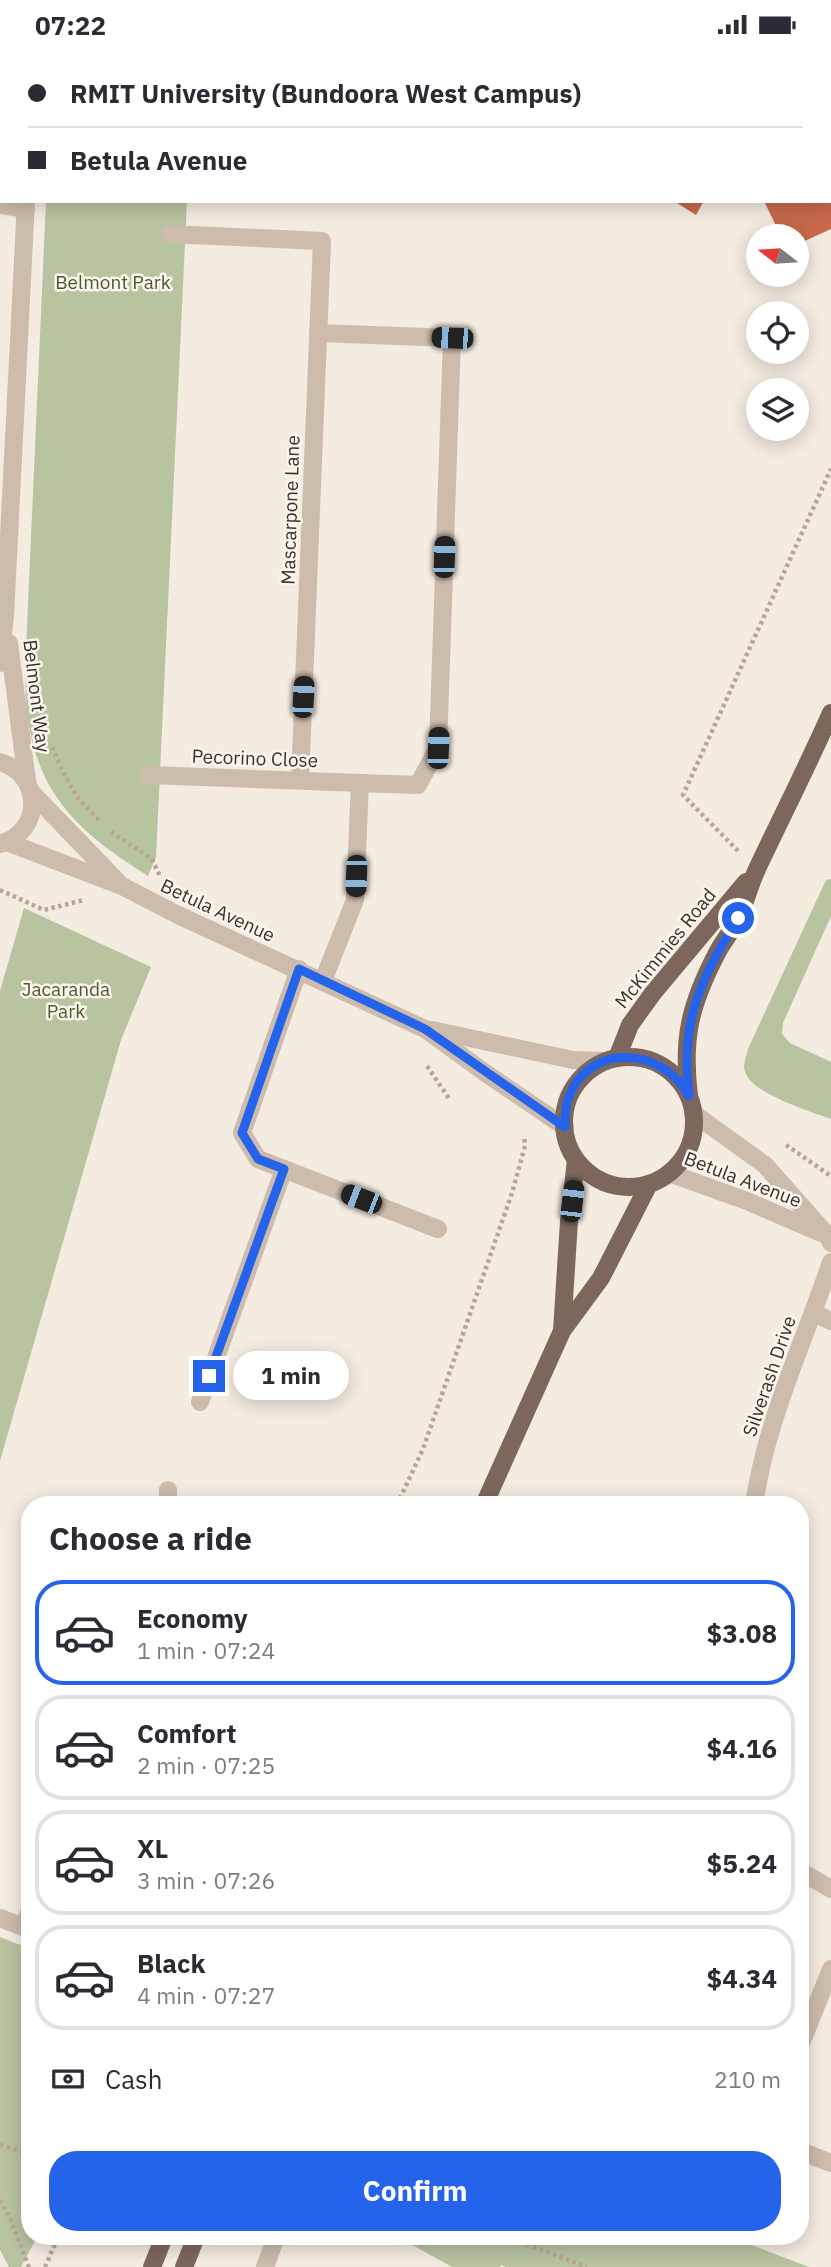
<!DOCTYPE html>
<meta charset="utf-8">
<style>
body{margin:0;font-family:"IBM Plex Sans",sans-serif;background:#f2f2f3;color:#2b2b33;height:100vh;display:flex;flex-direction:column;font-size:26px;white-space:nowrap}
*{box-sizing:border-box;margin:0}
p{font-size:23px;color:#7c7c81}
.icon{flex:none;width:38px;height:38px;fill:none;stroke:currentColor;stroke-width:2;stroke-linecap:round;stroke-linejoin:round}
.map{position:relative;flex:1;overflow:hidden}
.side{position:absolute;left:21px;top:1447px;width:788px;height:749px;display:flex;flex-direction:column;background:#fff;border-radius:28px;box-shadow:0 4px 18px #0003}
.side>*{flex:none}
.top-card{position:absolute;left:0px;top:0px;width:831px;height:154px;box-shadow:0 4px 18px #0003;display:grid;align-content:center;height:154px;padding:0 28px;background:#fff}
.needle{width:46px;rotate:287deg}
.fabs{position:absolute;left:746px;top:175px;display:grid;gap:14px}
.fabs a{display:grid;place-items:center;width:63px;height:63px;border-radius:50%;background:#fff;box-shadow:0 4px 18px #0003;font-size:35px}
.end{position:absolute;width:32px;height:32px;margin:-16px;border:9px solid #2563eb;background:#fff;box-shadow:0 0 0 4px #fff}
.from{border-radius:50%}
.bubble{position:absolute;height:49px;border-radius:24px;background:#fff;box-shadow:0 4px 18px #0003;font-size:23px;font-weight:700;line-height:49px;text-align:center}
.car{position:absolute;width:21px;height:42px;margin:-21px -10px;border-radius:9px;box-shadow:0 0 5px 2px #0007;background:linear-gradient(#222 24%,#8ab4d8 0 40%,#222 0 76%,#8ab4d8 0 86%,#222 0)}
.top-card b{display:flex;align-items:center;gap:24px;height:66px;font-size:26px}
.top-card b+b{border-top:2px solid #e1e1e2}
.top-card i{width:18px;height:18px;background:#2b2b33}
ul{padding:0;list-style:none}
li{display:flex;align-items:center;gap:21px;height:105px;margin:0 14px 10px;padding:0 14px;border:4px solid #e1e1e2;border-radius:28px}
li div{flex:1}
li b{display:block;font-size:26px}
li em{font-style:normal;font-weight:700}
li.current{border-color:#2563eb}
li>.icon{width:63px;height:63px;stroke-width:1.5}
h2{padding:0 28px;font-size:32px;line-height:84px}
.pay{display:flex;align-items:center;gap:18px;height:77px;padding:0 28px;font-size:26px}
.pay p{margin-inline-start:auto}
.button{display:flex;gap:14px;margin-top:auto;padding:14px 28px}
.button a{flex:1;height:80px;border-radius:28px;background:#2563eb;color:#fff;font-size:28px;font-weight:700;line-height:80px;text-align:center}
.status{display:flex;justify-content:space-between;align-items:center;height:49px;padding:0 35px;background:#fff;direction:ltr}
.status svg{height:19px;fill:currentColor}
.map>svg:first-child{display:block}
</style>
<div class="status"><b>07:22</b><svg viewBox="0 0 49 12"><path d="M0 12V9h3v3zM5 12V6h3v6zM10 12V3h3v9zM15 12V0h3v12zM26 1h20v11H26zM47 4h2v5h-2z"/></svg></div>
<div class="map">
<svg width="831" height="2218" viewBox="0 0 831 2218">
<rect width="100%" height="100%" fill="#f4ebe1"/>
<g fill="#b8c4a0">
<rect x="52" y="0" width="345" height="2"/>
<path d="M46,152H187L156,808L148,827C84,786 40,751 28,671C25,655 26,638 25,622Z"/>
<path d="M831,830V867L783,974L782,985L790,994L831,1013V1070C810,1063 758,1046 747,1027C741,1018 746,1009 748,1000L826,831Z"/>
<path d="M24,859L151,918L121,991L0,1412V942Z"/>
<path d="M0,1888L30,1900V2188H37L21,2218H9L0,2201Z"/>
<path d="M398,2188H731L809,2218H506L501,2216L500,2218H452Z"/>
</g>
<g fill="#c8694b">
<path d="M674,152H704L696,166Z"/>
<path d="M764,152H831V180L796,196V187H781Z"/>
</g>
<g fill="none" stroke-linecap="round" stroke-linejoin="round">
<g stroke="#b9a596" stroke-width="4.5" stroke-dasharray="3.5 3.5" stroke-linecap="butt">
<path d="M52,698L64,725L79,751L100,772"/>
<path d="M111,783L152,810L160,827"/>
<path d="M738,802L683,746L831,420"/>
<path d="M0,841L44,861L84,851"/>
<path d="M427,1017L450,1051"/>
<path d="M786,1096L831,1127"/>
<path d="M397,1456L423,1400L439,1354L512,1144L525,1097L524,1087"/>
<path d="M0,2096L30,2105"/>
<path d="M0,2151L10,2169L29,2218"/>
<path d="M507,2188L587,2218"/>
<path d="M45,2218L58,2188"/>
</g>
<g stroke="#cdbbac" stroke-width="18">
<path d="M32,2V0"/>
<path d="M0,156L26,160"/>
<path d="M170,185L322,192L300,731"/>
<path d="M318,284L452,289L438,699L418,736L360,734L355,851L323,932"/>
<path d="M9,594L27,732"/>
<path d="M0,614L5,567L26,152"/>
<path d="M0,713C43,726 43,783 0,795"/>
<path d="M149,726L360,734"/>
<path d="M32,744L117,832"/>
<path d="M7,793L122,837L178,866L425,980L484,1023L565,1078"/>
<path d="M299,920L242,1084L258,1110L438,1180"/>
<path d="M432,981L573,1011L606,1012"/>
<path d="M693,1064L765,1116L828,1187L831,1194"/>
<path d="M669,1124L747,1152L821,1184"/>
<path d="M814,1264L831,1272"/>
<path d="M200,1353L284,1120"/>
<path d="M168,1456V1441"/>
<path d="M754,1456C766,1372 804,1293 831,1213"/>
<path d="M800,1822L831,1840"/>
<path d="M0,1869L23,1878L30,1862"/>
<path d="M800,1997L831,1920"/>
<path d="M800,2102L831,2114"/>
<path d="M265,2218L276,2188"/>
</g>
<g stroke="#7d675c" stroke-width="18">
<circle cx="629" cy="1073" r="65"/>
<path d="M617,1009L630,976L653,944L746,833"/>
<path d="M689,1047C682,989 690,956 717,904C723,892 733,881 739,868C746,852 750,834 758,818C782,767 808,716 831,664"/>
<path d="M562,1282L569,1172L576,1111"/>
<path d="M484,1456L562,1282L601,1229L649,1135"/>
<path d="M152,2218L164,2188"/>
<path d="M184,2218L196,2188"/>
</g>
</g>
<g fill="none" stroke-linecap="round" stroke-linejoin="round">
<path stroke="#2563eb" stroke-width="9" d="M209,1327L284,1120L258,1110L242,1084L299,920L425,980L565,1078C565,1069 565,1059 568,1050C588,993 662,997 689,1047C680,971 700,932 738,869"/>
</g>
<g text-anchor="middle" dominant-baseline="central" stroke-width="5" stroke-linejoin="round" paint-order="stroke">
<g font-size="19" fill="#4a5a2e" stroke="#fbf5ee">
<text x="113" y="233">Belmont Park</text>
<text x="66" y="940">Jacaranda<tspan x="66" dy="22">Park</tspan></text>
</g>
<g font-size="19" fill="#3b302b" stroke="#fbf5ee">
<text transform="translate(290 461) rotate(-88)">Mascarpone Lane</text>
<text transform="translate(37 647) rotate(83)">Belmont Way</text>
<text transform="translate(255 709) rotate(2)">Pecorino Close</text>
<text transform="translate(218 861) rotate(25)">Betula Avenue</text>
<text transform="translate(665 899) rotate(-51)">McKimmies Road</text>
<text transform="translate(743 1130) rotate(21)">Betula Avenue</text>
<text transform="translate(769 1327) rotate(-71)">Silverash Drive</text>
</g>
</g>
</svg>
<div class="fabs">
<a><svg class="needle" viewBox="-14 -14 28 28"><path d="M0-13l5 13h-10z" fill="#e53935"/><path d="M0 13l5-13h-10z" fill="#7c7c81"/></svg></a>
<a><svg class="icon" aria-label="locate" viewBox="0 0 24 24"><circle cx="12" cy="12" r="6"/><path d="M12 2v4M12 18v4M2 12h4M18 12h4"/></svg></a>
<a><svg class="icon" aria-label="layers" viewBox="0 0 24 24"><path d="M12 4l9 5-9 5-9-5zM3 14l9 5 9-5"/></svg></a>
</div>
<i class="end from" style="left:738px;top:869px"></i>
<i class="end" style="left:209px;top:1327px"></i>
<div class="bubble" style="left:233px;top:1302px;width:116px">1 min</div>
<i class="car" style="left:452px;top:289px;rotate:272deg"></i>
<i class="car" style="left:444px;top:508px;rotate:2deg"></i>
<i class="car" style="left:303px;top:648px;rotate:3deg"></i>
<i class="car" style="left:438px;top:699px;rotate:2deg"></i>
<i class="car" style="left:356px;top:827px;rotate:182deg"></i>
<i class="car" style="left:361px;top:1150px;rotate:291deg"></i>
<i class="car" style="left:572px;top:1152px;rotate:7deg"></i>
<div class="top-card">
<b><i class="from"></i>RMIT University (Bundoora West Campus)</b>
<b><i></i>Betula Avenue</b>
</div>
<section class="side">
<h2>Choose a ride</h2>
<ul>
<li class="current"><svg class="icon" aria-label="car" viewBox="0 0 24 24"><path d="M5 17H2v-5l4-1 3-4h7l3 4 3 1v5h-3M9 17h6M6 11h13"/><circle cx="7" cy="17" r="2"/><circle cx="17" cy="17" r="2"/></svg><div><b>Economy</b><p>1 min · 07:24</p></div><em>$3.08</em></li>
<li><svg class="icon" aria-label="car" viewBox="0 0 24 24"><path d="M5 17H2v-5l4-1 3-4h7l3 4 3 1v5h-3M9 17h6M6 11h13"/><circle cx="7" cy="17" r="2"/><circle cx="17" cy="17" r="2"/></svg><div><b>Comfort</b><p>2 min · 07:25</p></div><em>$4.16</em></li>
<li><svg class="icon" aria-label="car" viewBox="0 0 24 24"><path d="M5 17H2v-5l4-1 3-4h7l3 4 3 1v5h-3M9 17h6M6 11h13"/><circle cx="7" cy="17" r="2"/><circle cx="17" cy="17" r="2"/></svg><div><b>XL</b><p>3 min · 07:26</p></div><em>$5.24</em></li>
<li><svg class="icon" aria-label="car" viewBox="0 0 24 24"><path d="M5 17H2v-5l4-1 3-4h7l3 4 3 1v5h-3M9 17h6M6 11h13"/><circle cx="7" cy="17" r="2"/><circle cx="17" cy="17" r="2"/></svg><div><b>Black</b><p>4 min · 07:27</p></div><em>$4.34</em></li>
</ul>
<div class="pay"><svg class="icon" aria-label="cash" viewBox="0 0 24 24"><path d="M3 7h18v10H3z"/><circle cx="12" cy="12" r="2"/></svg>Cash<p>210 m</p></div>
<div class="button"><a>Confirm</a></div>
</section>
</div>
